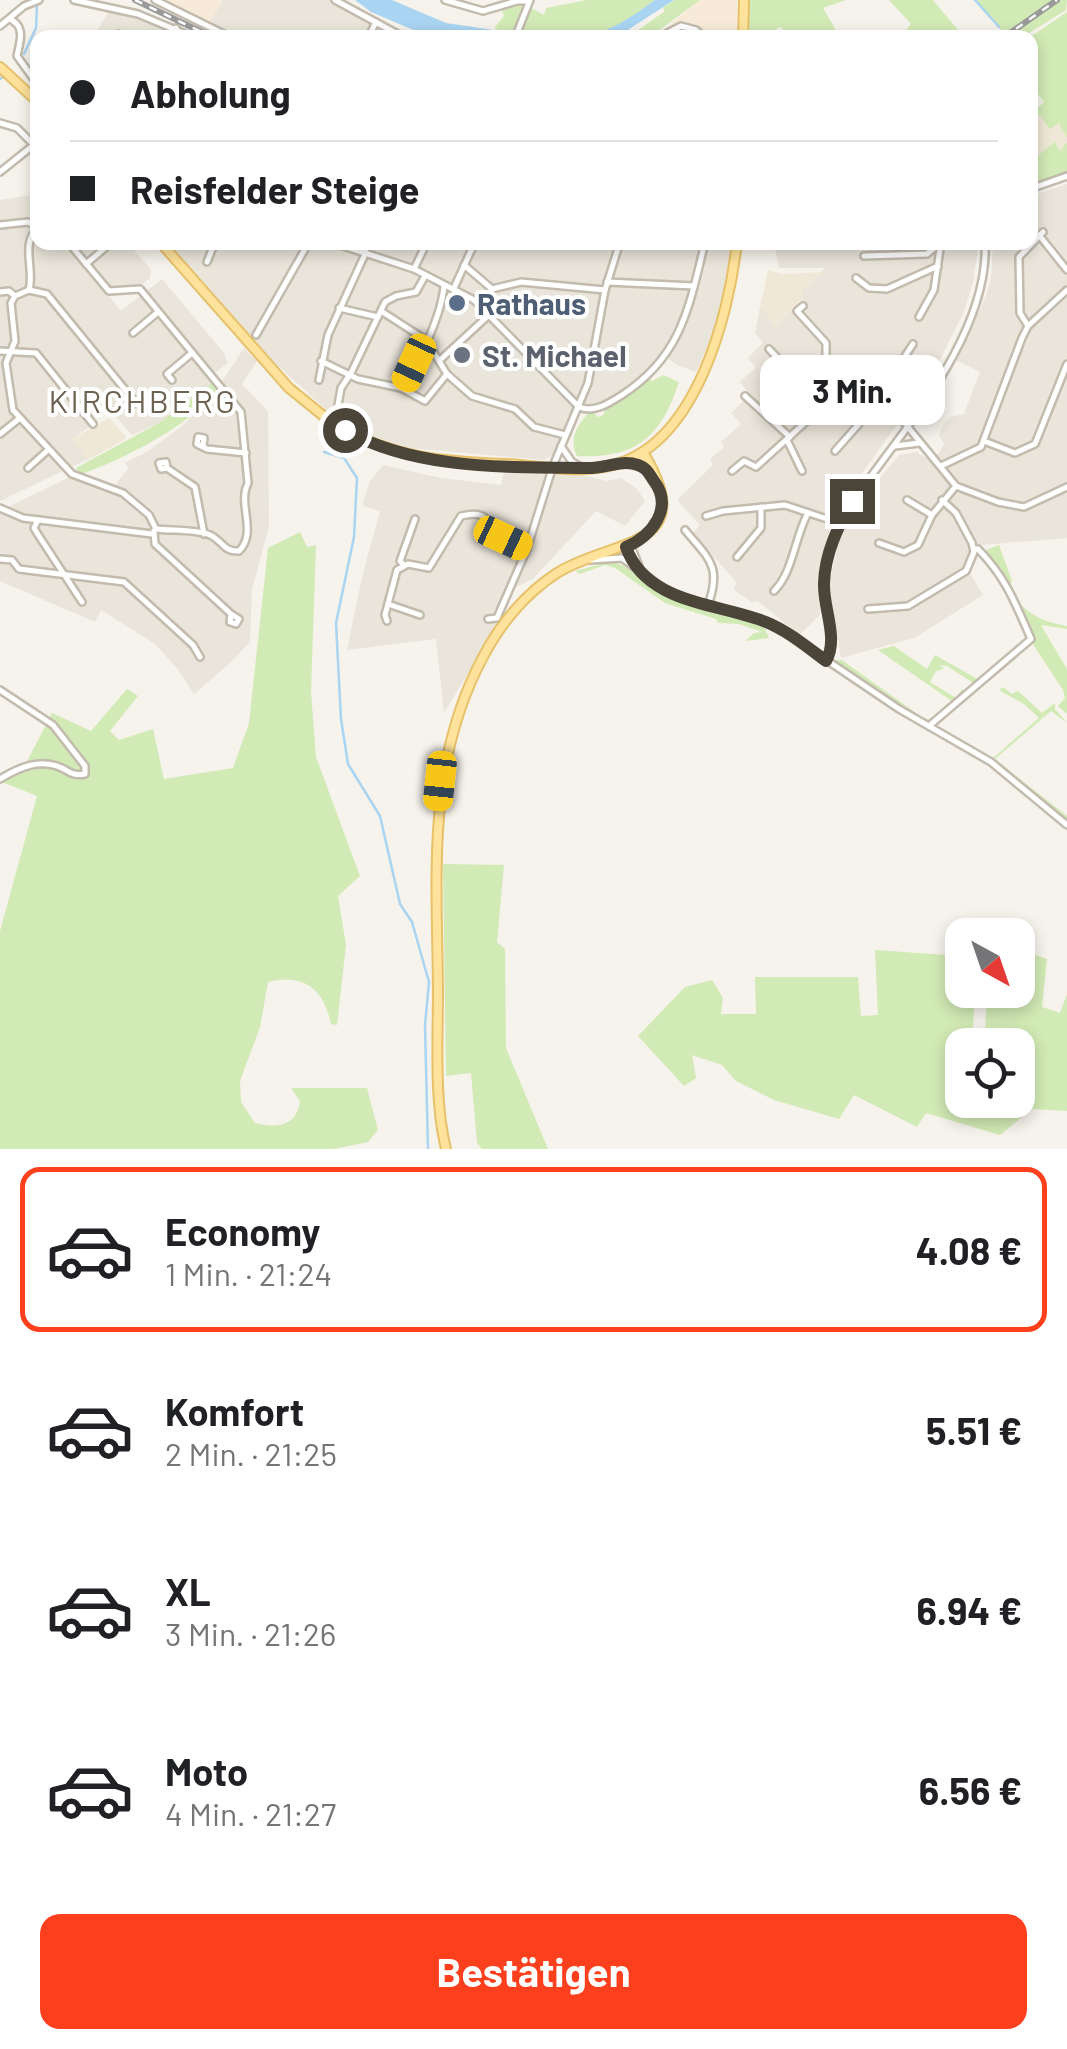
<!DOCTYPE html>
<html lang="de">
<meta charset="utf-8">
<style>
body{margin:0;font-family:Barlow,sans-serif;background:#f6f6f6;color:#202124;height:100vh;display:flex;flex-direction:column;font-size:38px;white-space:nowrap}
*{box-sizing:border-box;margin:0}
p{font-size:32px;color:#757577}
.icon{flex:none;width:55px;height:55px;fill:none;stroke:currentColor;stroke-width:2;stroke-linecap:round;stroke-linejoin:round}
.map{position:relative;height:1149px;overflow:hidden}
.details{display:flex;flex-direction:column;background:#fff;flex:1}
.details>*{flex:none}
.hud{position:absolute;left:30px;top:30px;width:1008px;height:220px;border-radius:20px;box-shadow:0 5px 15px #0003;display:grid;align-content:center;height:220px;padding:0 40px;background:#fff}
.needle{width:65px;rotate:140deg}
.tools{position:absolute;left:945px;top:918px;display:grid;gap:20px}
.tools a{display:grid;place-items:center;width:90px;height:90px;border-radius:20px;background:#fff;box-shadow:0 5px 15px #0003;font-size:50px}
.end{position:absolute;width:45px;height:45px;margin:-22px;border:12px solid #4b4439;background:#fff;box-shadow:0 0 0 5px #fff}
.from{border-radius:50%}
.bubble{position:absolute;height:70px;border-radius:20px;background:#fff;box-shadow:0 5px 15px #0003;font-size:32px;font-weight:700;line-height:70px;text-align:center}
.car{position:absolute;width:30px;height:60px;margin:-30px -15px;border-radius:12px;box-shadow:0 0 8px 2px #0007;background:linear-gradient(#f5c518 24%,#345 0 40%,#f5c518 0 76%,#345 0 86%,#f5c518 0)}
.hud b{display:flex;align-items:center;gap:35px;height:95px;font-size:38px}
.hud b+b{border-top:2px solid #e0e0e0}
.hud i{width:25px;height:25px;background:#202124}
ul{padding:18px 0 0;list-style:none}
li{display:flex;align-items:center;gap:30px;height:165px;margin:0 20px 15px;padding:0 20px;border:5px solid transparent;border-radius:20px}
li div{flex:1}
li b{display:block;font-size:38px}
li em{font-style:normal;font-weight:700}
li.active{border-color:#fc3f1d}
li>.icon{width:90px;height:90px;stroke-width:1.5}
.cta{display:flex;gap:20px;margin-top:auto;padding:20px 40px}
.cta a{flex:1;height:115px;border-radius:20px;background:#fc3f1d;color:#fff;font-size:40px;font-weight:700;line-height:115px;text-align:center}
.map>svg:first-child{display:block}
</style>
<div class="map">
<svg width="1067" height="1149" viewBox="0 0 1067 1149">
<rect width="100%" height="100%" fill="#f6f3ec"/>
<g fill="#eae5da">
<path d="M223,0H329L398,37H238L209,23Z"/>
<path d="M110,9L162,25L190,38H93Z"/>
<path d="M1067,184V538L969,546L970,556L965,565L983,595L914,638L841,658L829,585L839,540L862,499L899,455L917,452L933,463L944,444L939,435L943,425L950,417L964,414L980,372L956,360L985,298L991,279L993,243L1030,242V196Z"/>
<path d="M37,194L38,242L128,243L151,270L150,278L142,284L113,287L106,292L121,311L162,279L224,353L228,363L208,378L212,383L159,423L132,435L105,404L85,419L90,426L72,439L88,459L0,501V200Z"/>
<path d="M167,243H731L724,297L712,336L696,372L675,364L664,354L630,387L610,399L590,406L577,399L555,454L544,460L407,448L372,436L332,415L275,363Z"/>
<path d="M774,243H979L973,283L963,314L931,377L826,524L831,532L823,553L819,582L820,615L799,635L758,601L752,602L738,593L733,588L737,583L693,533L700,525L677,500L713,465L710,459L724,447L721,442L741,424L731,413L750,394L739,382L756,368L748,358L763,342L755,333L760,307L776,324L801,301L802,290L825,268H779Z"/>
<path d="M244,348L257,361L242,384L268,411L269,526L252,590L250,642L229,664L194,694L177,668L155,644L101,610L95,622L0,581V511L70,477L111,491L129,467L124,463L147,452L183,425L211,398Z"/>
<path d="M383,465L441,478L501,485L504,472L579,474L606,481L621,478L637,489L645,501L625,526L596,511L533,579L516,587L508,585L495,613L499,622L444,713L436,639L347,650L362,577L380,511L363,506L364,499L370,481Z"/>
</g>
<g fill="#f7ead8">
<path d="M166,0H223L209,23Z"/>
<path d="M700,0H737V37L654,38Z"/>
</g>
<g fill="#efe8d6">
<path d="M1046,104L1067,129V146L1060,151L1054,143L1030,162V118Z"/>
<path d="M768,270L783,274L823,272L802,290L801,300L775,325L760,307Z"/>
<path d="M109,418L127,438L88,460L72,439Z"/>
</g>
<g fill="#d2eab5" fill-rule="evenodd">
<path d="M587,0H655C642,9 629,21 615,28C579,46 533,36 496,32L495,27L504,16L501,7L517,1H529V7L544,15L546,8Z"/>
<path d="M674,0H700L650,37L627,38L665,11L663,8Z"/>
<path d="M744,0H846L823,8L840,37H787L781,27L772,31L774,37L743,38Z"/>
<path d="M889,0H933L964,37H909L906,31L911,24Z"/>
<path d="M975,0H1067L1066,10L1023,37H989L1001,29Z"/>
<path d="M1067,12V138L1059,123L1050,129L1039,114H1031L1044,102L1030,83V37Z"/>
<path d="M1055,142L1060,151L1067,142V172L1030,186V162Z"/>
<path d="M663,375L679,382C661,437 636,459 577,456C568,437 578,425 591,410L598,417L603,415L605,412L601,407L633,392L649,378L652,381Z"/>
<path d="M212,383L216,390C193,425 118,462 79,475L76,468L159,423Z"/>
<path d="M300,532L307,547L316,545L311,692L316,757L360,876L338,896L346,945L337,1025L331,1024C324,989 304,973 268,982L260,1027L240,1081L241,1102L255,1123C277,1129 297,1126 300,1101L291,1088H367L378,1130L368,1142L334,1149H0V931L37,796L2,782L21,773L52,713L91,731L127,689L138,696L110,731L119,740L153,729L164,779L233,768L249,723L268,548Z"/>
<path d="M999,545L1012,581L1008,588C1023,612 1039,621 1067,626V629L1041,625L1067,669V714L1058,706L1065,698L1063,690L1030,640L978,686L947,666L940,665L944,669L936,671L930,682L956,698L962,689L969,694L933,723L993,758L1039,718L1024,704L999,690L1003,687L1012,694L1018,691L1042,713L1055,703V709L1067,723L1051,711L995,759L1067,816V825L991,762L899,709L826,661L842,660L923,718L932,720L956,704L878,650L894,646L927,669L935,655L981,681L1025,643C1028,623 1011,603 1001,586L1004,583L981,552Z"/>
<path d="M609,562C632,565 638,577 657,590C688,612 729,613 764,627L769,638L745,641L754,633L762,632L739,624L718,623L716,619L665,603L615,568L605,565L580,574L575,571Z"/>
<path d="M443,864L504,865L497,942L505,949L506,1048L548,1149H482L477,1143L471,1073L446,1076Z"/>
<path d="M1018,949L1047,959L1042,1007L1060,1013L1067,994V1111L1032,1109L1000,1135L926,1113L917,1127L854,1095L839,1119L774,1100L736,1081L722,1065L692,1055L696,1078L684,1086L638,1036L685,987L712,980L723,998L721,1014H756L755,977H858L861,1016L878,1015L875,950L962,956V990H975L973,1031L985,1032L987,990H1018ZM1018,1045V1100H962V1045Z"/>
</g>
<g fill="#a9d4f2">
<path d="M355,0H392L446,23L540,37H430L371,12Z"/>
<path d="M655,0H674L617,37H580C611,32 630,18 655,0Z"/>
</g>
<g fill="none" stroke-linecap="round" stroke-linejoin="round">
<g stroke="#a9d4f2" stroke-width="2.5">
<path d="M975,0L999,27"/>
<path d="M24,54L36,28L37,4"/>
<path d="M0,79L4,76"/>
<path d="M324,452L344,458L357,478L354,537L336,623L341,719L348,764L380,816L400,904L412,922L429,982L425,1025L428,1149"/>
</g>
<g stroke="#c2bbae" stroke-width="10">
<g id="minor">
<path d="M74,0L138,14L195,38"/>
<path d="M155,0L232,38"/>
<path d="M335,0L405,38"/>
<path d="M445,0L483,11L517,1H529"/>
<path d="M10,19C26,27 20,41 17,56L38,85"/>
<path d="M0,26L24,6L39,0"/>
<path d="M112,38L118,34L126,38"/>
<path d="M171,38L176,28"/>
<path d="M368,38L376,22"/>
<path d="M515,38L530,0"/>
<path d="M658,38L681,26L696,30L705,38"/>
<path d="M0,123L17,128L38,149"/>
<path d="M0,172L35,144"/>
<path d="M1030,189L1067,176"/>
<path d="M0,225L28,222L38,227"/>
<path d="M38,228C20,243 35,270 29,290L15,296L11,303L15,341L6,363L13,410L72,474L123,493L149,515L156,529C172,531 195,529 210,535C223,541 223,552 239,551C258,532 237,505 248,483L241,412L140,289L109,291L68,242"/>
<path d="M1039,235L1067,270"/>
<path d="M331,242L414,269L474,300L579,407"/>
<path d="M638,242H680"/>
<path d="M864,256L927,254L941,242"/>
<path d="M207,262L215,242"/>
<path d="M86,264L112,242"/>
<path d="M464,265L492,289"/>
<path d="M414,269L427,242"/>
<path d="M856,278L869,288L887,289L938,266"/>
<path d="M607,282L694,286"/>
<path d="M454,288L475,242"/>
<path d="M29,290L47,294L135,402L128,408"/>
<path d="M0,292L9,291L15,296"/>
<path d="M481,303L492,289L521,282L605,290"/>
<path d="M803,306L797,311L826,343V392"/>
<path d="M339,308L378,317"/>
<path d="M381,311L426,340L447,374L472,396L515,409L534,427L565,435"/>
<path d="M919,317L934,290L941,242"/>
<path d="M1028,326L1020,313L1019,257L1043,232"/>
<path d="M133,333L158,312"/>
<path d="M256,335L309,242"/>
<path d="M769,349L796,378L826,391"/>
<path d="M0,351L36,353L93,424"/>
<path d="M440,360L490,314"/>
<path d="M321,361L358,379L401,388L425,401L447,374"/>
<path d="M172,380L167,374L192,353"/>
<path d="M319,380L328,335L366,252"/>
<path d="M401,388C419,363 441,317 444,286"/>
<path d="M745,396L790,437"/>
<path d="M579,407C594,413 608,404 622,395C682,356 689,307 705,242"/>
<path d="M335,422L341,388L351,373L385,302L396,296L416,292L425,276"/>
<path d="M0,434L20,418"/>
<path d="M787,440L802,471"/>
<path d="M984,441L1015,453L1035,444L1067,364"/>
<path d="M203,446L204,438L198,437L197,444L207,449L246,453"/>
<path d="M561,446L572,462L583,468"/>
<path d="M895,446L919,443"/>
<path d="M835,451L865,417L913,344"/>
<path d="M941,466L981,447L1022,338L1028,326L1067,290"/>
<path d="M28,468L48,450"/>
<path d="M167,468L166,462L159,463L161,469L167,468L195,487L204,534"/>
<path d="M732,471L744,461L756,467L830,400L871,408L903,421L956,486L998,502L1024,507L1067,487"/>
<path d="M907,500L932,515"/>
<path d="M0,508L23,518L152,534"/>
<path d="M706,516L723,511L785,505L839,523"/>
<path d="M38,520L34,528L37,533L82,602"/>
<path d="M685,530C709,559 722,566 708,605"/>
<path d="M154,531L155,544L231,614L230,622L236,624L239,619L231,614"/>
<path d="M879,543L904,552L918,545L932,515L956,486"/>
<path d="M631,546L639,566"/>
<path d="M737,557L761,528V507"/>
<path d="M0,559L12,560L19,569L124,582L193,645L200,657"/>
<path d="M590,560L622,558L670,593L762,621L785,632L899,709L991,762L1067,825"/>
<path d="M403,564L400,561L415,519"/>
<path d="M774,591C793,573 795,536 808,513"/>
<path d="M388,604L420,615"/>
<path d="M868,609L908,606L966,571L974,552L972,543L956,513L942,500"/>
<path d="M488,619L497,618L527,549L553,466L588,383L605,290L620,242"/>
<path d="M387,621L385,615L397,570L408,564L429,568L461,516C491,509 487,525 503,538C509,542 519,545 527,549"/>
<path d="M826,661C838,640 825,617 824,594C823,573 828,553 835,534C847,505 868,481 886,456C929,399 989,318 985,242"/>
<path d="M0,690L53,725L85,766V774C74,776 71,773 62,768C40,758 20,767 0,779"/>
<path d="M929,726L1031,639C1015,603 1007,579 978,549H974"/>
</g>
</g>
<g stroke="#e6c16a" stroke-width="12">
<g id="major">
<path d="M743,38L744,0"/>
<path d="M0,67L38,102"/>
<path d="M160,242L289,388L331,422"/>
<path d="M337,426C395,458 441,462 506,464C540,466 580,474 613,465C696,444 729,316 737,242"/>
<path d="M638,455L654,481"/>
<path d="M446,1149C434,1101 438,1040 438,990C437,874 426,763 483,657C500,624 526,593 557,573C613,538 702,550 643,452"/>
</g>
</g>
<use href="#minor" stroke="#fff" stroke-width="5"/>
<use href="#major" stroke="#ffe39c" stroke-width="8"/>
<g stroke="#9a9a9a" stroke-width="6">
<g id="rail">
<path d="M135,0L214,38"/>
<path d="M1003,38L1057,0"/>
</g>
</g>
<use href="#rail" stroke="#fff" stroke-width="2.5" stroke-dasharray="8" stroke-linecap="butt"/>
<g stroke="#e6c16a" stroke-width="12" stroke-linecap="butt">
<path id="major-bridge" d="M331,422L337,426"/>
</g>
<use href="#major-bridge" stroke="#ffe39c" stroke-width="8"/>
</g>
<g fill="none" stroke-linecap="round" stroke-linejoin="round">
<path stroke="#4b4439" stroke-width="12" d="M345,430C415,470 507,467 586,468C604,469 621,459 638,465C647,468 649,474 654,481C674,508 652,536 626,547C646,604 718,603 766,622C788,631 807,647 826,661C839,638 823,609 824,583C825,553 838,527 852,501"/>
</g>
<circle fill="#5c6f8a" stroke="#fff" stroke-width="4" cx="457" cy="303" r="10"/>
<circle fill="#6b7280" stroke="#fff" stroke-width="4" cx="462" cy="355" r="10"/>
<g text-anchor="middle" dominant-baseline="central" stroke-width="8" stroke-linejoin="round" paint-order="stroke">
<g font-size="30" font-weight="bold" fill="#4e5e75" stroke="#fff" text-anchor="start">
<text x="477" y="303">Rathaus</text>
</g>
<g font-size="30" font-weight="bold" fill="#5b616d" stroke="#fff" text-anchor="start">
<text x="482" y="355">St. Michael</text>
</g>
<g font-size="32" letter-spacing="2.5" fill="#6e6250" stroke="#fff">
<text x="143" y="400">KIRCHBERG</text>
</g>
</g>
</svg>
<div class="tools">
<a><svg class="needle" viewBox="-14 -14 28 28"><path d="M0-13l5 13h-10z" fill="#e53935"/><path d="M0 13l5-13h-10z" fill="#757577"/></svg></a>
<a><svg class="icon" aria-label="locate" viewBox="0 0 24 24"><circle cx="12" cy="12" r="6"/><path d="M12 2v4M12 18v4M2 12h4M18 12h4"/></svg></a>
</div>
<i class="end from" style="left:345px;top:430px"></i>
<i class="end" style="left:852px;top:501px"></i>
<div class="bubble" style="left:760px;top:355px;width:185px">3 Min.</div>
<i class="car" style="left:414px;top:363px;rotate:205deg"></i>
<i class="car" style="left:503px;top:538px;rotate:115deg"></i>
<i class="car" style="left:440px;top:781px;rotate:186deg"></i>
<div class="hud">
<b><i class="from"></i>Abholung</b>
<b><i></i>Reisfelder Steige</b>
</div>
</div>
<section class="details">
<ul>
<li class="active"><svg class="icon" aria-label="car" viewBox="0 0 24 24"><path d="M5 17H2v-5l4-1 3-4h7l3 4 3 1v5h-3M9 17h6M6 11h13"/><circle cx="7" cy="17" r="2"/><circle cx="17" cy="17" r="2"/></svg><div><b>Economy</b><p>1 Min. · 21:24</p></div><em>4.08 €</em></li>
<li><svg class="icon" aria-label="car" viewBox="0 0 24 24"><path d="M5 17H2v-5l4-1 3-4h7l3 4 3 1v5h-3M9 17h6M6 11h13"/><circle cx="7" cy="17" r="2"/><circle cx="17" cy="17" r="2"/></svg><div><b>Komfort</b><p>2 Min. · 21:25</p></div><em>5.51 €</em></li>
<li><svg class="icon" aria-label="car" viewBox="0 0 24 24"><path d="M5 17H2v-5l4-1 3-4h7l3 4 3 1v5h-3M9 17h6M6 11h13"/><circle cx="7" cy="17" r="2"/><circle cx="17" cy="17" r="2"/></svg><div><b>XL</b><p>3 Min. · 21:26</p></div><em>6.94 €</em></li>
<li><svg class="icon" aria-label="car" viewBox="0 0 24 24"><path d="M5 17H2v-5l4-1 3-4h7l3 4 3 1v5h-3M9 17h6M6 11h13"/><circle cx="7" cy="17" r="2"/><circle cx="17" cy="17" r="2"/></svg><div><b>Moto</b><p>4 Min. · 21:27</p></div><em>6.56 €</em></li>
</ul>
<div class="cta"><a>Bestätigen</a></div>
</section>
